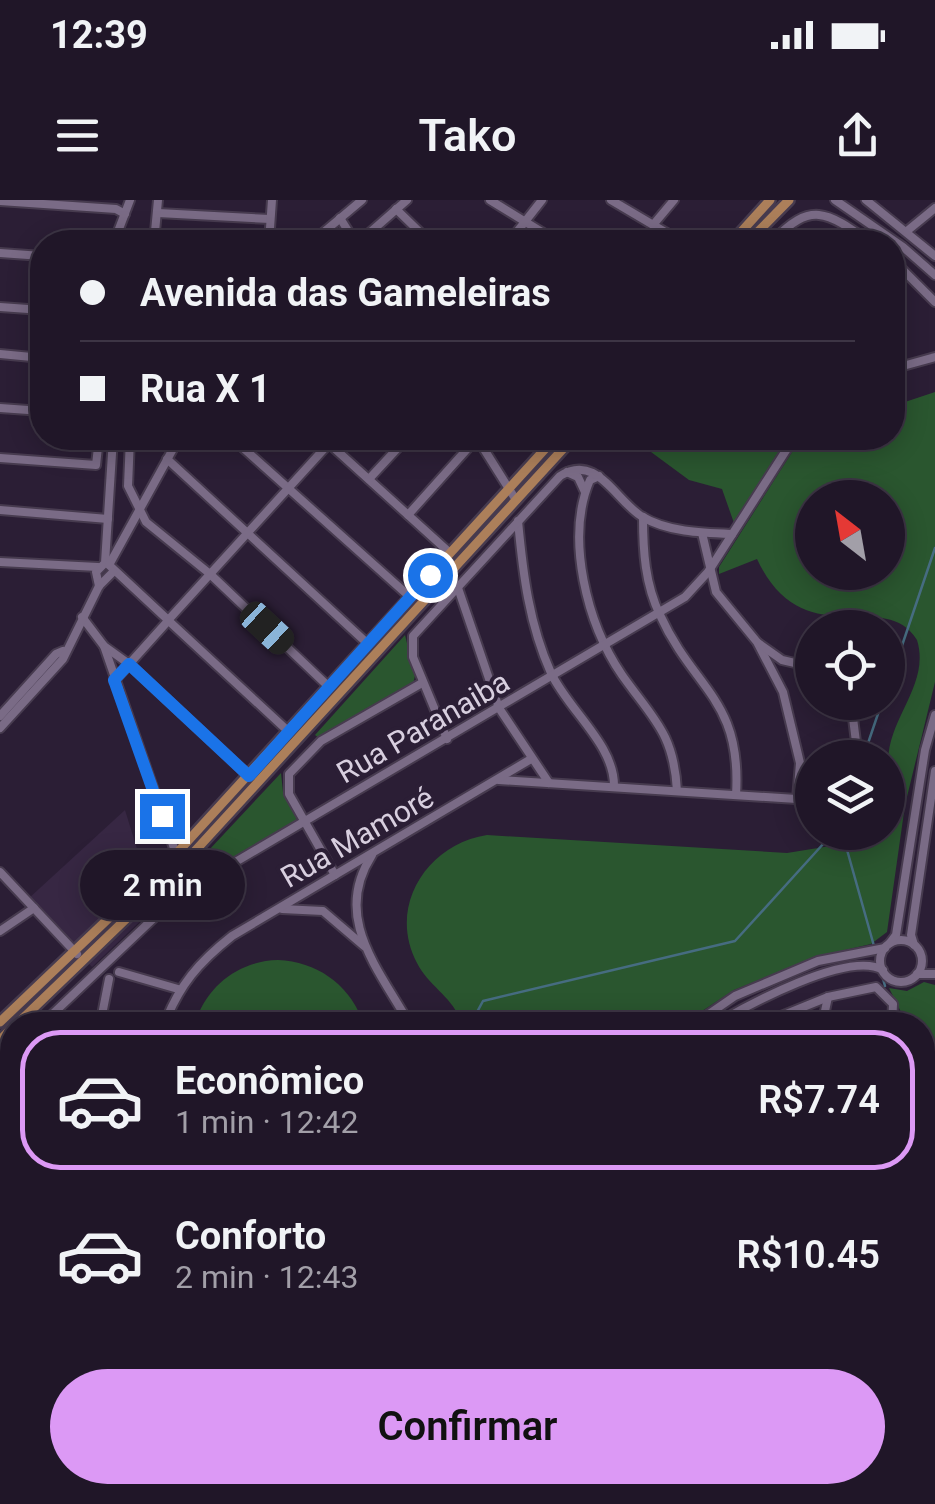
<!DOCTYPE html>
<html lang="pt">
<meta charset="utf-8">
<style>
body{margin:0;font-family:Roboto,sans-serif;background:#2d2334;color:#f1f3f6;height:100vh;display:flex;flex-direction:column;font-size:38px;white-space:nowrap}
*{box-sizing:border-box;margin:0}
p{font-size:32px;color:#a29fa8}
.icon{flex:none;width:55px;height:55px;fill:none;stroke:currentColor;stroke-width:2;stroke-linecap:round;stroke-linejoin:round}
.map{position:relative;flex:1;overflow:hidden}
.drawer{position:absolute;left:0px;top:812px;width:935px;height:492px;display:flex;flex-direction:column;background:#201628;border-radius:40px 40px 0 0;box-shadow:0 5px 25px #0003,0 0 0 2px #3d3545}
.drawer>*{flex:none}
.banner{position:absolute;left:30px;top:30px;width:875px;height:220px;border-radius:40px;box-shadow:0 5px 25px #0003,0 0 0 2px #3d3545;display:grid;align-content:center;height:220px;padding:0 50px;background:#201628}
.needle{width:65px;rotate:329deg}
.tools{position:absolute;left:795px;top:280px;display:grid;gap:20px}
.tools a{display:grid;place-items:center;width:110px;height:110px;border-radius:50%;background:#201628;box-shadow:0 5px 25px #0003,0 0 0 2px #3d3545;font-size:50px}
.end{position:absolute;width:45px;height:45px;margin:-22px;border:12px solid #1a73e8;background:#fff;box-shadow:0 0 0 5px #fff}
.from{border-radius:50%}
.bubble{position:absolute;height:70px;border-radius:35px;background:#201628;box-shadow:0 5px 25px #0003,0 0 0 2px #3d3545;font-size:32px;font-weight:600;line-height:70px;text-align:center}
.car{position:absolute;width:30px;height:60px;margin:-30px -15px;border-radius:12px;box-shadow:0 0 8px 2px #0007;background:linear-gradient(#222 24%,#8ab4d8 0 40%,#222 0 76%,#8ab4d8 0 86%,#222 0)}
.banner b{display:flex;align-items:center;gap:35px;height:95px;font-size:38px}
.banner b+b{border-top:2px solid #3d3545}
.banner i{width:25px;height:25px;background:#f1f3f6}
ul{padding:18px 0 0;list-style:none}
li{display:flex;align-items:center;gap:30px;height:140px;margin:0 20px 15px;padding:0 30px;border:5px solid transparent;border-radius:40px}
li div{flex:1}
li b{display:block;font-size:38px}
li em{font-style:normal;font-weight:600}
li.current{border-color:#dc99f5}
li>.icon{width:90px;height:90px;stroke-width:1.5}
.primary-button{display:flex;gap:20px;margin-top:auto;padding:20px 50px}
.primary-button a{flex:1;height:115px;border-radius:60px;background:#dc99f5;color:#111;font-size:40px;font-weight:600;line-height:115px;text-align:center}
.status{display:flex;justify-content:space-between;align-items:center;height:70px;padding:0 50px;background:#201628;direction:ltr}
.status svg{height:28px;fill:currentColor}
header{display:flex;justify-content:space-between;align-items:center;height:130px;padding:0 50px;background:#201628;font-size:45px;font-weight:600}
.map>svg:first-child{display:block}
</style>
<div class="status"><b>12:39</b><svg viewBox="0 0 49 12"><path d="M0 12V9h3v3zM5 12V6h3v6zM10 12V3h3v9zM15 12V0h3v12zM26 1h20v11H26zM47 4h2v5h-2z"/></svg></div>
<header><svg class="icon" aria-label="menu" viewBox="0 0 24 24"><path d="M4 6h16M4 12h16M4 18h16"/></svg>Tako<svg class="icon" aria-label="share" viewBox="0 0 24 24"><path d="M12 15V3M7 8l5-5 5 5M5 13v7h14v-7"/></svg></header>
<div class="map">
<svg width="935" height="1304" viewBox="0 0 935 1304">
<rect width="100%" height="100%" fill="#2b1e35"/>
<path fill="#372743" d="M125,610L155,707L92,767L28,699Z"/>
<g fill="#2a562f" fill-rule="evenodd">
<path d="M935,192V482L905,605L887,732L871,744L815,757L734,790L681,825H462C455,798 429,787 417,763C387,707 427,644 487,635L787,653L855,642L868,633L888,632V618L905,605C855,539 935,498 917,440C884,386 803,458 757,359L719,374V367L801,238H892L893,206ZM812,298H888V372H812Z"/>
<path d="M632,238H790L734,323L722,289L689,280Z"/>
<path d="M405,435L415,476L413,484L319,538L315,535Z"/>
<path d="M281,573L283,592L297,617L295,623L165,697Z"/>
<path d="M278,760C319,762 351,786 364,825H194C206,787 237,761 278,760Z"/>
<path d="M924,782L935,785V1007L923,991L922,825H899L901,812L889,788L907,791Z"/>
<path d="M0,1176L6,1178L12,1191V1285L0,1288Z"/>
<path d="M48,1293H362L359,1304H58Z"/>
</g>
<g fill="none" stroke-linecap="round" stroke-linejoin="round">
<g stroke="#466c81" stroke-width="2.5">
<path d="M888,487L935,348"/>
<path d="M863,558L882,502"/>
<path d="M842,632L874,746"/>
<path d="M876,754L878,760"/>
<path d="M882,775L885,786"/>
<path d="M470,825L483,801L735,741L834,632"/>
<path d="M922,946L929,1003"/>
<path d="M931,1017L935,1054"/>
<path d="M69,1304L88,1292"/>
</g>
<g stroke="#473b4f" stroke-width="12">
<g id="minor">
<path d="M490,0L558,42"/>
<path d="M611,0L682,42"/>
<path d="M835,0L903,47L935,75"/>
<path d="M866,0L935,56"/>
<path d="M0,1L116,9L125,14"/>
<path d="M396,9L430,42"/>
<path d="M158,13L270,19"/>
<path d="M340,18L355,42"/>
<path d="M653,25L674,0"/>
<path d="M907,31L935,8"/>
<path d="M114,42L130,0"/>
<path d="M154,42L158,0"/>
<path d="M269,42L272,0"/>
<path d="M312,42L362,0"/>
<path d="M359,42L407,0"/>
<path d="M509,42L542,0"/>
<path d="M772,42C811,0 827,12 870,42"/>
<path d="M0,53L42,56"/>
<path d="M892,59L935,102"/>
<path d="M0,107L42,110"/>
<path d="M892,150L901,168"/>
<path d="M0,154L42,158"/>
<path d="M892,169L935,157"/>
<path d="M0,208L42,211"/>
<path d="M130,238L128,286L146,322L210,374L329,487"/>
<path d="M232,238L410,397"/>
<path d="M323,238L450,353"/>
<path d="M477,238L516,300"/>
<path d="M0,258L96,265L99,238"/>
<path d="M167,259L368,444"/>
<path d="M567,272L578,277L585,292"/>
<path d="M599,276L590,280C565,338 587,424 622,475C653,519 674,533 677,591"/>
<path d="M369,279L407,238"/>
<path d="M0,310L108,319"/>
<path d="M408,315L477,238"/>
<path d="M643,317C643,351 645,384 660,415C694,490 742,499 736,595"/>
<path d="M518,321C523,374 529,424 551,473C569,511 615,545 614,587"/>
<path d="M702,333L716,392L757,442L783,492L800,563L797,599"/>
<path d="M0,362L98,367"/>
<path d="M99,386L96,372L105,363L113,238"/>
<path d="M458,388L499,508L549,583"/>
<path d="M82,417L104,446L129,464L249,576"/>
<path d="M171,417L334,238"/>
<path d="M167,419L109,365L179,238"/>
<path d="M171,423L289,532"/>
<path d="M758,443L782,460L812,467"/>
<path d="M104,446L176,654L184,663"/>
<path d="M888,462V470"/>
<path d="M114,481L167,422"/>
<path d="M851,502L858,558"/>
<path d="M0,516L56,454L63,451"/>
<path d="M0,528L63,459L99,386L113,372"/>
<path d="M447,539L413,457V436L560,276C596,253 614,298 641,316C667,332 702,333 732,334"/>
<path d="M499,580L812,600"/>
<path d="M372,655C332,717 378,768 409,823"/>
<path d="M0,672L77,754"/>
<path d="M335,675L289,594V574L321,541L422,483"/>
<path d="M282,709L323,711L364,746"/>
<path d="M0,731L34,708"/>
<circle cx="901" cy="761" r="21"/>
<path d="M890,743L896,735L925,550L935,515"/>
<path d="M914,745L911,735L935,571"/>
<path d="M119,772L178,789"/>
<path d="M917,774H935"/>
<path d="M41,825L176,697L685,397L708,372L794,238"/>
<path d="M100,825L109,779"/>
<path d="M164,825C179,785 199,762 232,736L531,559"/>
<path d="M693,825L735,796L818,761L885,748"/>
<path d="M714,825C746,806 848,750 883,770"/>
<path d="M759,825L828,797L876,787L893,804L892,825"/>
<path d="M822,825L828,797"/>
<path d="M0,864L12,852"/>
<path d="M12,917L2,929L12,945"/>
<path d="M922,1001L935,1016"/>
<path d="M0,1034L12,1022"/>
<path d="M922,1107L935,1125"/>
<path d="M0,1116L12,1107"/>
<path d="M0,1140L12,1134"/>
<path d="M922,1149L935,1141"/>
<path d="M0,1154L12,1149"/>
<path d="M539,1292L547,1304"/>
<path d="M706,1292L707,1304"/>
<path d="M775,1292L777,1304"/>
<path d="M846,1292L847,1304"/>
<path d="M915,1292L916,1304"/>
<path d="M371,1304L373,1292"/>
<path d="M384,1304L387,1292"/>
<path d="M397,1304L399,1292"/>
<path d="M552,1304L569,1292"/>
</g>
</g>
<g stroke="#473b4f" stroke-width="14">
<g id="major">
<path d="M732,42L770,0"/>
<path d="M748,42L789,0"/>
<path d="M0,822L176,654L555,238"/>
<path d="M16,825L184,663L573,238"/>
<path d="M0,840L12,828"/>
</g>
</g>
<use href="#minor" stroke="#7a6b86" stroke-width="8"/>
<use href="#major" stroke="#ac7f5a" stroke-width="9"/>
</g>
<g fill="none" stroke-linecap="round" stroke-linejoin="round">
<path stroke="#1a73e8" stroke-width="12" d="M162,616L114,480L129,464L249,576L430,375"/>
</g>
<g text-anchor="middle" dominant-baseline="central" stroke-width="8" stroke-linejoin="round" paint-order="stroke">
<g font-size="30" fill="#d8cfdf" stroke="#2b1e35">
<text transform="translate(423 527) rotate(-30)">Rua Paranaiba</text>
<text transform="translate(357 637) rotate(-30)">Rua Mamoré</text>
</g>
</g>
</svg>
<div class="tools">
<a><svg class="needle" viewBox="-14 -14 28 28"><path d="M0-13l5 13h-10z" fill="#e53935"/><path d="M0 13l5-13h-10z" fill="#a29fa8"/></svg></a>
<a><svg class="icon" aria-label="locate" viewBox="0 0 24 24"><circle cx="12" cy="12" r="6"/><path d="M12 2v4M12 18v4M2 12h4M18 12h4"/></svg></a>
<a><svg class="icon" aria-label="layers" viewBox="0 0 24 24"><path d="M12 4l9 5-9 5-9-5zM3 14l9 5 9-5"/></svg></a>
</div>
<i class="end from" style="left:430px;top:375px"></i>
<i class="end" style="left:162px;top:616px"></i>
<div class="bubble" style="left:80px;top:650px;width:165px">2 min</div>
<i class="car" style="left:267px;top:428px;rotate:133deg"></i>
<div class="banner">
<b><i class="from"></i>Avenida das Gameleiras</b>
<b><i></i>Rua X 1</b>
</div>
<section class="drawer">
<ul>
<li class="current"><svg class="icon" aria-label="car" viewBox="0 0 24 24"><path d="M5 17H2v-5l4-1 3-4h7l3 4 3 1v5h-3M9 17h6M6 11h13"/><circle cx="7" cy="17" r="2"/><circle cx="17" cy="17" r="2"/></svg><div><b>Econômico</b><p>1 min · 12:42</p></div><em>R$7.74</em></li>
<li><svg class="icon" aria-label="car" viewBox="0 0 24 24"><path d="M5 17H2v-5l4-1 3-4h7l3 4 3 1v5h-3M9 17h6M6 11h13"/><circle cx="7" cy="17" r="2"/><circle cx="17" cy="17" r="2"/></svg><div><b>Conforto</b><p>2 min · 12:43</p></div><em>R$10.45</em></li>
</ul>
<div class="primary-button"><a>Confirmar</a></div>
</section>
</div>
